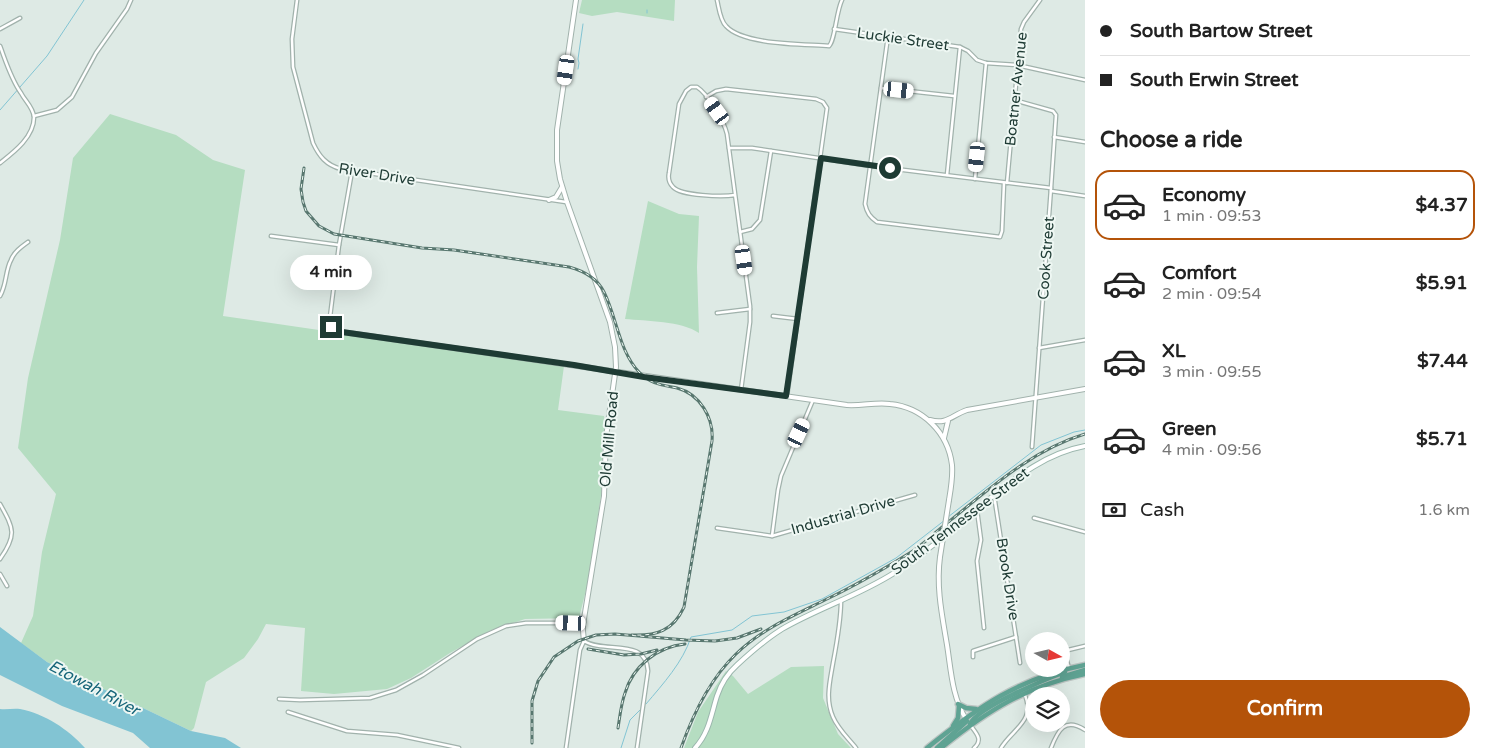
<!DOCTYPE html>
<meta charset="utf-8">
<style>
body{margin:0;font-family:"Varela Round",sans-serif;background:#f6f6f6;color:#222;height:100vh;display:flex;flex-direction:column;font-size:19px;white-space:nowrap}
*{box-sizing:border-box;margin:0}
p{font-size:16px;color:#767676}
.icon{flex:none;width:28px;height:28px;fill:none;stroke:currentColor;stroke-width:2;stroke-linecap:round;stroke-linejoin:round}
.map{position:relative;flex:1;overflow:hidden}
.sheet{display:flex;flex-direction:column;background:#fff;width:400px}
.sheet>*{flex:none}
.guide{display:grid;align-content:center;height:110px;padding:0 15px;background:#fff}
.needle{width:32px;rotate:98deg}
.fabs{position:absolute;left:1025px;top:632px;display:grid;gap:10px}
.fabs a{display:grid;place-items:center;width:45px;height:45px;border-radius:50%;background:#fff;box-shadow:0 5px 20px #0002;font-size:25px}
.end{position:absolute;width:22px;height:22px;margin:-11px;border:6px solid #1e3b34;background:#fff;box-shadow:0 0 0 2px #fff}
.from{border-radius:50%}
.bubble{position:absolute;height:35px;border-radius:18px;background:#fff;box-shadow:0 5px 20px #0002;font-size:16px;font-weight:800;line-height:35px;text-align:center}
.car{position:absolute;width:15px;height:30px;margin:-15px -8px;border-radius:6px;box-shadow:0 0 4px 1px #0007;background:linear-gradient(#fff 24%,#345 0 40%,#fff 0 76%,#345 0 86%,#fff 0)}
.guide b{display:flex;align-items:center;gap:18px;height:48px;font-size:19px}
.guide b+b{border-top:1px solid #e0e0e0}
.guide i{width:12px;height:12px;background:#222}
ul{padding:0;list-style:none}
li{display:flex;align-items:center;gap:15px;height:70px;margin:0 10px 8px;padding:0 5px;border:2px solid transparent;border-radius:15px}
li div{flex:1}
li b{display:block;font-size:19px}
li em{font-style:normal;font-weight:800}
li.active{border-color:#b45309}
li>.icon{width:45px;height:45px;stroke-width:1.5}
h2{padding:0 15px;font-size:22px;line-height:60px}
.pay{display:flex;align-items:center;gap:12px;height:55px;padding:0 15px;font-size:19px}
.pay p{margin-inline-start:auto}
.action{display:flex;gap:10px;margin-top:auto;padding:10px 15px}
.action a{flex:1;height:58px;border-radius:30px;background:#b45309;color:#fff;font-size:20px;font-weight:800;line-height:58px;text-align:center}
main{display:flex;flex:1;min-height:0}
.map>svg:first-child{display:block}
</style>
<main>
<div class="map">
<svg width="1085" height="748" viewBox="0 0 1085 748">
<rect width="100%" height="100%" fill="#deeae5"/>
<g fill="#b5ddc1">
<path d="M582,0H675L674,21L617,12L592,16L579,13Z"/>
<path d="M110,114L176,135L213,160L245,170L223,316L564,366L558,410L604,416L605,422L602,451V489L588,582L579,618L525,619L489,631L450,653L411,678L387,689L334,694L301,691L305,628L266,624L258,639L244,658L206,682L194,728L191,731L47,662L21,643L33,616L42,552L56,494L18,448L28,378L60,240L73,158Z"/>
<path d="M648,201L679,214L699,216L697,267L699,333C682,321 646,321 625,319Z"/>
<path d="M824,666L823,698L838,734L851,748H684L698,712L726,671L733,676L748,694L791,667Z"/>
</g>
<g fill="#82c4d3">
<path d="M0,627L47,662L191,731L225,738L241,748H150L133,733L62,706L0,675Z"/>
<path d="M0,709C7,710 13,708 20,709C45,714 68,729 85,748H0Z"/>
</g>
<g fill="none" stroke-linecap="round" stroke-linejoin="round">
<g stroke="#82c4d3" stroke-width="1">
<path d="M647,13V10"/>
<path d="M578,69L579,63L578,59L583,24"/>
<path d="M0,110L47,56L84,0"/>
<path d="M948,517L1041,445L1074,432L1085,430"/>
<path d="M646,704C663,684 683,662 691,637L732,630L752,616L784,612L822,599L896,558L945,520"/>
<path d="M621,748L630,720L640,710"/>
</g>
<g stroke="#a1b2ac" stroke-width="5">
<g id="minor">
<path d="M297,0L292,39L293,67L313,143C319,156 326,165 341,169L566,202"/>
<path d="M717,0C719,8 720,20 726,26C743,45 803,44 829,46C835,41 836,12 842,0"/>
<path d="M0,29L20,18"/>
<path d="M834,29L960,47L968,51L977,60L986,63L1017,65L1085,80"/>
<path d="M888,36L865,204C867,213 870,217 877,222L1000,237L1002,231L1004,183"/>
<path d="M0,46C6,62 11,79 21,93C25,101 33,107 34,117C34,137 14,152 0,163"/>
<path d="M881,88L954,96"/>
<path d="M706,97L716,91L726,89L816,99L823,102L827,108L787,396"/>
<path d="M1014,100L1053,111L1056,115L1051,188L1032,447"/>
<path d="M34,116L57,110L72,97L96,53L127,9L131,0"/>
<path d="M1054,137L1085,142"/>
<path d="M729,148H752L871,166L1051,188"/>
<path d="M947,175L960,47"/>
<path d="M975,179L986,63"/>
<path d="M1007,183L1021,29L1024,22L1040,0"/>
<path d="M1051,191L1085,196"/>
<path d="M735,195C723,197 681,196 673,187C669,183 668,178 669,173L679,104L686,91L691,87H697C708,94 724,121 727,134L750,306V322L741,390"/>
<path d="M740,232L752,229L760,220L771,151"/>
<path d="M271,236L339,245"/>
<path d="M0,296C7,284 5,271 11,260C14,252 21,247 28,242"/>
<path d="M717,313L750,309"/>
<path d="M773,316L798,319"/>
<path d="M329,325L339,245L352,171"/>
<path d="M1039,348L1085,340"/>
<path d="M994,495L1020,663"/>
<path d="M0,504C14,529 17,535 0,559"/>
<path d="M977,510L981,540L977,561L984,628"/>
<path d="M1034,518L1085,532"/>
<path d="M717,528L772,536L915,495"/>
<path d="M772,536L778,490L781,476L813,400"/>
<path d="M0,574L7,586"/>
<path d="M841,600C841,621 837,642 833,663C830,681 825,699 833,717C838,729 848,738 856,748"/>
<path d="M973,657V651L1016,637"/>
<path d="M1069,668L1064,651L1085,646"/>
<path d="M279,699L300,700L370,698L396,690L423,675L477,639L506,626L526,623H571L584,622"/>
<path d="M288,712L347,731L397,735L459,748"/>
<path d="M971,726C977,734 983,740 974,748"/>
<path d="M566,748L580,650L584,641C605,654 646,637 648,671L637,748"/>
<path d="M1001,748C1012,729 1037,721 1024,693"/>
<path d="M1051,748C1058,730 1065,717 1085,730"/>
</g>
</g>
<g stroke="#a1b2ac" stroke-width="6">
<g id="tertiary">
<path d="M576,0L557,130V161L560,179L567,202L610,322L615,347L616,367L606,437L604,496L583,625V631L584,641"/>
<path d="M549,200L556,197L562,187"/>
<path d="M329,325L335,331C506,355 676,381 847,405C862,406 876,402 890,404C922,407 948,432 952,465C953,477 951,488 949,500"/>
<path d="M930,420C947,425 952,415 967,410L1085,389"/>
<path d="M944,438L948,421"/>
<path d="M940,557C936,587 942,615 947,645C951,670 952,697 966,719"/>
</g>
</g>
<g stroke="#9cb7ae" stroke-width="6">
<path id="secondary" d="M695,748C709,733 711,715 717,696C721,684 728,673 737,665C751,652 766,639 782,629C818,608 858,596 894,573C924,554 951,531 978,508C1011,482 1042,454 1085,446"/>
</g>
<g stroke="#bcc4c2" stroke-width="7">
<g id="primary">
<path d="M1062,677L1085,670"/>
<path d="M958,704L966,708L976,709"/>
<path d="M970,724C978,707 1046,679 1065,672"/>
<path d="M953,726L958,718L959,706"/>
<path d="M927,748C978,707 1019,678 1085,665"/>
<path d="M937,748L967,721"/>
<path d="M941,748C987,711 1026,686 1085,674"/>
</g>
</g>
<use href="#minor" stroke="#fff" stroke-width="2.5"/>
<use href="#tertiary" stroke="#fff" stroke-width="4"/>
<use href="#secondary" stroke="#fff" stroke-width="4"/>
<use href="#primary" stroke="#5fa393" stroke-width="4.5"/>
<g stroke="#58776f" stroke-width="3">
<g id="rail">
<path d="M304,168L301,189L303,202L306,211L319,226L334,234L422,248L454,250L569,267C584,271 597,278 604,292C617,318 619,351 639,372C650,384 662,385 677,388C700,394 714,418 712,441L684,607C673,631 656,636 632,635"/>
<path d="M588,649L624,655L641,654L657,650"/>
<path d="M618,728C620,716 621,704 625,693C633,666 657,647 685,644"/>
<path d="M532,743V701L538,681L554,657L578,641L596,635L615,634L686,640L715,641L737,638L761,629"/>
<path d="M681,748C693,714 709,680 736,654C763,628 795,615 829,598C856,585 882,570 908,554C920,547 930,537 941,528C986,492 1029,451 1085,434"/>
</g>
</g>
<use href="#rail" stroke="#eef7f3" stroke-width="1" stroke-dasharray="4" stroke-linecap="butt"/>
<g stroke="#a1b2ac" stroke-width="6" stroke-linecap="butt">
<path id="tertiary-bridge" d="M940,557L949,500"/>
</g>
<use href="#tertiary-bridge" stroke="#fff" stroke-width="4"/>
</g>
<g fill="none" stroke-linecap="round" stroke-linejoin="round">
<path stroke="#1e3b34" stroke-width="6" d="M331,327L335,331L574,365L644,377L786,396L821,158L890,168"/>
</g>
<g text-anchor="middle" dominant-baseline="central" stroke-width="4" stroke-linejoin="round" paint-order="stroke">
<g font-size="15" fill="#1e3b34" stroke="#eef7f3">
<text transform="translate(903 39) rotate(8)">Luckie Street</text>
<text transform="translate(1016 89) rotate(-84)">Boatner Avenue</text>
<text transform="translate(377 174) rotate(9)">River Drive</text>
<text transform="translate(1046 258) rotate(-86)">Cook Street</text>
<text transform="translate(609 439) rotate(-85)">Old Mill Road</text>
<text transform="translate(843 515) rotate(-16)">Industrial Drive</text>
<text transform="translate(960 521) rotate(-37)">South Tennessee Street</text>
<text transform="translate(1008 579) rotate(81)">Brook Drive</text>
</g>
<g font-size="16" font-style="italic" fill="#166579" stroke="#eef7f3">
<text transform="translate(94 688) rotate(28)">Etowah River</text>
</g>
</g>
</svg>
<div class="fabs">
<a><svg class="needle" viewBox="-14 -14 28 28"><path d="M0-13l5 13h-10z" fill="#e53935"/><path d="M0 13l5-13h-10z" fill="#767676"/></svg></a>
<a><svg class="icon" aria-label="layers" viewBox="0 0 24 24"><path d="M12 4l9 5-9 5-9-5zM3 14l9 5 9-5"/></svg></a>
</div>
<i class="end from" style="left:890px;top:168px"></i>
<i class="end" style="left:331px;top:327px"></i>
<div class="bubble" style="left:290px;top:255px;width:82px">4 min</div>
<i class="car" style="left:566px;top:70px;rotate:188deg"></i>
<i class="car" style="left:899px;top:90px;rotate:96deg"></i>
<i class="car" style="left:717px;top:111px;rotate:324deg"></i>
<i class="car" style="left:977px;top:157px;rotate:186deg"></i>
<i class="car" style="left:744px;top:260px;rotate:172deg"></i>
<i class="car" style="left:799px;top:433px;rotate:25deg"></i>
<i class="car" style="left:571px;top:623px;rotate:272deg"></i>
</div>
<section class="sheet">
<div class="guide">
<b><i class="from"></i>South Bartow Street</b>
<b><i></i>South Erwin Street</b>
</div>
<h2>Choose a ride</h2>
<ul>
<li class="active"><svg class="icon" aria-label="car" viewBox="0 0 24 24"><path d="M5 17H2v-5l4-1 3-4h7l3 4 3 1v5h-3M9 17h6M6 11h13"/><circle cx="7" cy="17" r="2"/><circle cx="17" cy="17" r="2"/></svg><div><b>Economy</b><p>1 min · 09:53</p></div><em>$4.37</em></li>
<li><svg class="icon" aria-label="car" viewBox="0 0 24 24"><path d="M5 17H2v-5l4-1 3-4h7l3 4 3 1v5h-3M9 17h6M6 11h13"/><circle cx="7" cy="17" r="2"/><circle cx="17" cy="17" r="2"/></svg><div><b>Comfort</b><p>2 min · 09:54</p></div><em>$5.91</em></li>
<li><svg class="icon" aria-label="car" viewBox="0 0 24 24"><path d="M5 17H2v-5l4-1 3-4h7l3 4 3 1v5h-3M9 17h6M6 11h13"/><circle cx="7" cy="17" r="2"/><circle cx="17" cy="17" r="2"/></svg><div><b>XL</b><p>3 min · 09:55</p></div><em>$7.44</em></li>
<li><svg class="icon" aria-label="car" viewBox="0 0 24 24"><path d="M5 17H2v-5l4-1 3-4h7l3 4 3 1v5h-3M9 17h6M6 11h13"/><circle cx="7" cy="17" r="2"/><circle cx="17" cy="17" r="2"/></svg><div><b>Green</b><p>4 min · 09:56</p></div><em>$5.71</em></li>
</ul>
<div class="pay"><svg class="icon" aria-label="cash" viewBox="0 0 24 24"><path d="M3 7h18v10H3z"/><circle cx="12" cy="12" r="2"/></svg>Cash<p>1.6 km</p></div>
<div class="action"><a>Confirm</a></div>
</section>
</main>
